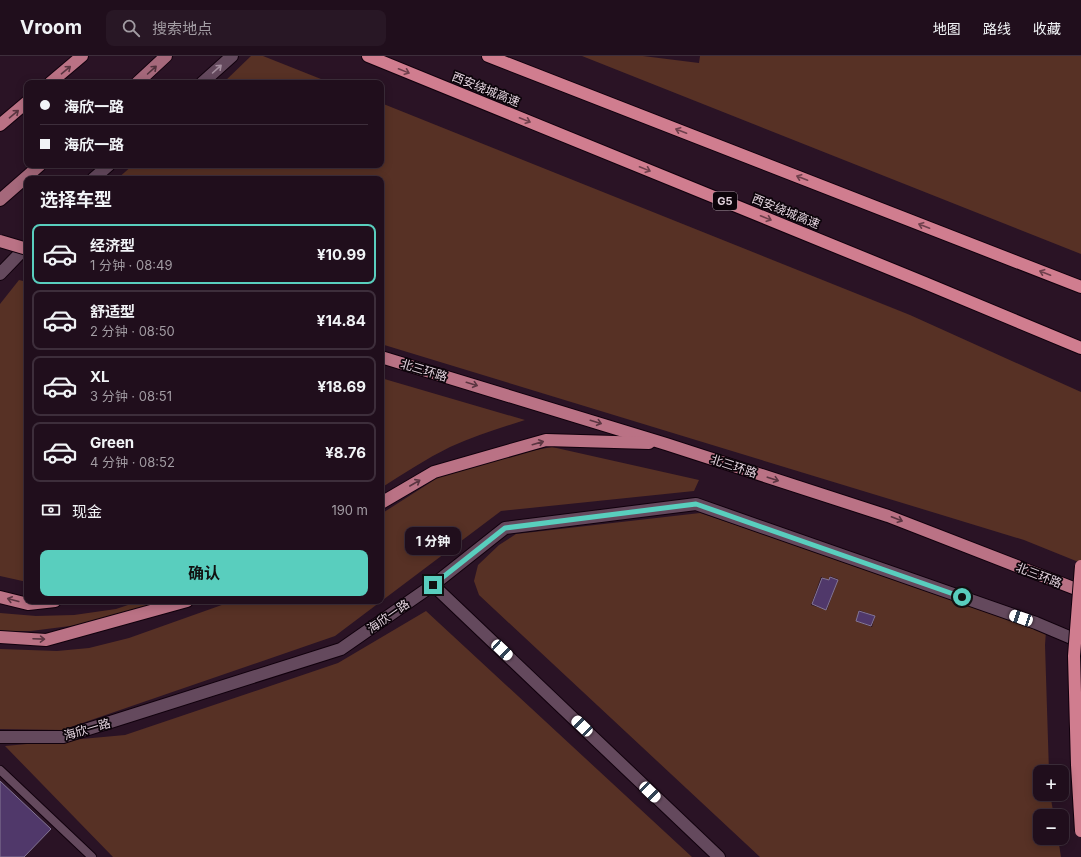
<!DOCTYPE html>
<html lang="zh">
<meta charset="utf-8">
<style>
body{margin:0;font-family:Inter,"Noto Sans SC",sans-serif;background:#281725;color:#f1f3f6;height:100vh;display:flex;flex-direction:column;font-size:15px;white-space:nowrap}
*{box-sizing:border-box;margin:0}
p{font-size:13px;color:#a29ca3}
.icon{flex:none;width:22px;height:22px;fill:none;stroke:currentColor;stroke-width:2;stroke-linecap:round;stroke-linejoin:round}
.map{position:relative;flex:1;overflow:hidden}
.side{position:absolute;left:24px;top:120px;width:360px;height:428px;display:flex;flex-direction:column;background:#200e1c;border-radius:8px;box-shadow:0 2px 10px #0003,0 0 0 1px #3d2e3b}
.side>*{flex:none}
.banner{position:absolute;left:24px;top:24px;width:360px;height:88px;border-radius:8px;box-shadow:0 2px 10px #0003,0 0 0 1px #3d2e3b;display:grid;align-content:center;height:88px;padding:0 16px;background:#200e1c}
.buttons{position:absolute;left:1033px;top:709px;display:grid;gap:8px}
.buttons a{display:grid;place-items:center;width:36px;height:36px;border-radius:8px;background:#200e1c;box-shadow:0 2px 10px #0003,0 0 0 1px #3d2e3b;font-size:20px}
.end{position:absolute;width:18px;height:18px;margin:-9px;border:5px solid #59cebe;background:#111;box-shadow:0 0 0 2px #111}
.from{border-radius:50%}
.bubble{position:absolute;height:28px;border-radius:8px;background:#200e1c;box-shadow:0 2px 10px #0003,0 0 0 1px #3d2e3b;font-size:13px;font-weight:700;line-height:28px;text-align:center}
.car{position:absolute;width:12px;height:24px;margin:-12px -6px;border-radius:5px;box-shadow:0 0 3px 1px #0007;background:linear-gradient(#fff 24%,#345 0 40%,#fff 0 76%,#345 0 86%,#fff 0)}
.banner b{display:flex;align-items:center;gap:14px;height:38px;font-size:15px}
.banner b+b{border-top:1px solid #3d2e3b}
.banner i{width:10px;height:10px;background:#f1f3f6}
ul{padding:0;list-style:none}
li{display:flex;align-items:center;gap:12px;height:60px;margin:0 8px 6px;padding:0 8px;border:2px solid #3d2e3b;border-radius:8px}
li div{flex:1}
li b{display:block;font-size:15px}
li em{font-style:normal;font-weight:700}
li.active{border-color:#59cebe}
li>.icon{width:36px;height:36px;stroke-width:1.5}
h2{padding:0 16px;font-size:18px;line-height:48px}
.pay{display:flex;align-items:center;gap:10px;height:44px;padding:0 16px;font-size:15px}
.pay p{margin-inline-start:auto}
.button{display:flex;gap:8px;margin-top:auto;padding:8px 16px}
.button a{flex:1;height:46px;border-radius:8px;background:#59cebe;color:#111;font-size:16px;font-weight:700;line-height:46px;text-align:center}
header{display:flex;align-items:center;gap:24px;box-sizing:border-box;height:56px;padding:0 20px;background:#200e1c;border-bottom:1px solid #3d2e3b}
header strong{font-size:19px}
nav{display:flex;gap:22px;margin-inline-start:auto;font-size:14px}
.search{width:280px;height:36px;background:#281725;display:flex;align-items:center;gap:10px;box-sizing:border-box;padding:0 14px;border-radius:8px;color:#a29ca3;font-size:15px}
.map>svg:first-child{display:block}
</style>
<header>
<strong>Vroom</strong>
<div class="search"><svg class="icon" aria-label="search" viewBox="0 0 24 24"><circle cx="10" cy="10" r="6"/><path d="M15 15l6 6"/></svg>搜索地点</div>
<nav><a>地图</a><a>路线</a><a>收藏</a></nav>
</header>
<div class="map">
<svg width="1081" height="801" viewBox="0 0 1081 801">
<rect width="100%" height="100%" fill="#2a1325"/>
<g fill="#573125" fill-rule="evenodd">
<path d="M251,0H263L331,27H223Z"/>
<path d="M582,0H643L699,7L700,0H1081V198Z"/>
<path d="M381,47L910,259L1081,336V507L1024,484L381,288V123H117L133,109H381Z"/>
<path d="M19,224L27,226V526L0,520V248Z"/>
<path d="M381,322L525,364C500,372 474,380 450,391C426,403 404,417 381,432Z"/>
<path d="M552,391L699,424L694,435L501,455L335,580L62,674L0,673V593L57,595L89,592L129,582L233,545H381V458L442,419L525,396Z"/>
<path d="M700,457L1021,565L1046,575L1045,589L1049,716H1040V738H1050L1054,760H1040V782H1058L1061,801H760L479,539L474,525L478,509L499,489L516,478ZM830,520L838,523L827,554L811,549L821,521L829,524ZM859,554L875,560L872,571L856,565Z"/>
<path d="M140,545H169L78,569L31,575H0V557L36,560L74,559L116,553Z"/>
<path d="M426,555L692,801H113L5,690L125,679L338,607Z"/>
</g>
<g fill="#50386a" stroke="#847694">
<path d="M830,521L838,524L826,554L812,548L822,522L829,524Z"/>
<path d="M859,555L875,560L871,570L856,565Z"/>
<path d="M0,725L51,773L24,801H0Z"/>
</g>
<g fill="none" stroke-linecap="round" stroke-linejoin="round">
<g stroke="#11010d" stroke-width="10">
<path id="service" d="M0,714L92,801"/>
</g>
<g stroke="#11010d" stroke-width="14">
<g id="minor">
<path d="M433,529L719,801"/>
<path d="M0,681H63L341,593L433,529L505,472L696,448L1036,567L1081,586"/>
</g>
</g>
<g stroke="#11010d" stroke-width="14">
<g id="secondary">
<path d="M202,27L232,0"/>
<path d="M93,123L109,109"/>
<path d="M0,218L27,190"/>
</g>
</g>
<g stroke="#11010d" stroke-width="14">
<g id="primary">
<path d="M137,27L166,0"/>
<path d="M0,144L40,109"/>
</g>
</g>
<g stroke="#11010d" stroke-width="14">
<g id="trunk">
<path d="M50,27L82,0"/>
<path d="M0,69L27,46"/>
<path d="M381,301L666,388L888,460L1081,535"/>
<path d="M381,447L434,416L546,384L649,387"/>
<path d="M0,541L28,548L55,545"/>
<path d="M0,581L46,584L187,545"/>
</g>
</g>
<g stroke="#11010d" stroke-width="14">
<g id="motorway">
<path d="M368,0L925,227L1081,292"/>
<path d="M488,0L1081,231"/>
</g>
</g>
<use href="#service" stroke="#64495d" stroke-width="8"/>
<use href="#minor" stroke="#64495d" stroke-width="12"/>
<use href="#secondary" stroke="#64495d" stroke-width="12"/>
<use href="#primary" stroke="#a5687b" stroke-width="12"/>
<use href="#trunk" stroke="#ba7285" stroke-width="12"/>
<use href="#motorway" stroke="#d07d8f" stroke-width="12"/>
<g stroke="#11010d" stroke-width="14" stroke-linecap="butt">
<path id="trunk-bridge" d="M0,185L27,193"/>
</g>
<g stroke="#11010d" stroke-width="14" stroke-linecap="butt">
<path id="motorway-bridge" d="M1081,510L1074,600L1077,709L1081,775"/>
</g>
<use href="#trunk-bridge" stroke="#ba7285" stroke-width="12"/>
<use href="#motorway-bridge" stroke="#d07d8f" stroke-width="12"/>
</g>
<defs><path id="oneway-shaft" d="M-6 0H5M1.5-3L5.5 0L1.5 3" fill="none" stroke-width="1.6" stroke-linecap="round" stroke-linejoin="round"/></defs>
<use stroke="#a48e9e" href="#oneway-shaft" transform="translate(217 13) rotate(-42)"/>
<g stroke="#5a3541">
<use href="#oneway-shaft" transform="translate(66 14) rotate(-40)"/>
<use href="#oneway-shaft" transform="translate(14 58) rotate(-40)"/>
<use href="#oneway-shaft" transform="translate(472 328) rotate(17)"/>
<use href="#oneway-shaft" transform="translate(596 366) rotate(17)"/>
<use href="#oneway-shaft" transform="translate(538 387) rotate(-16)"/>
<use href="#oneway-shaft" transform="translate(773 423) rotate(18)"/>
<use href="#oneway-shaft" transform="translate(415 427) rotate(-30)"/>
<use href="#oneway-shaft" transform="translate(897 463) rotate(21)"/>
<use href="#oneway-shaft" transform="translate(13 544) rotate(-165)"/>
<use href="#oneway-shaft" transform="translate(39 583) rotate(2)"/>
</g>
<use stroke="#51313d" href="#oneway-shaft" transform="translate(152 14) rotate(-42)"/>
<g stroke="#6e404c">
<use href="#oneway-shaft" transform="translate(404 15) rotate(22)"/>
<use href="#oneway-shaft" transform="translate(525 64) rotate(22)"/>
<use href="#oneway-shaft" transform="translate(681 75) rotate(-159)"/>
<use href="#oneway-shaft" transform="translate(645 113) rotate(22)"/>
<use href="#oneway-shaft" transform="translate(802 122) rotate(-159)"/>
<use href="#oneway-shaft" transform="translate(766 162) rotate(22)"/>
<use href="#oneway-shaft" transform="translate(924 170) rotate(-159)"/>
<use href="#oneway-shaft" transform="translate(1045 217) rotate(-159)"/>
</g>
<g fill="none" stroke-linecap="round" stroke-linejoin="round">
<path stroke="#59cebe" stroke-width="5" d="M433,529L505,472L696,448L962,541"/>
</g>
<g text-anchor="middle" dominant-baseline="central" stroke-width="3.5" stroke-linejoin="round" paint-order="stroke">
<rect fill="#0c040a" stroke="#a2959e" stroke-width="1" x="713" y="136" width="24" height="18" rx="3"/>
<g font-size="11" font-weight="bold" fill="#e3d3de">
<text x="725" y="145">G5</text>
</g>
<g font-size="12" fill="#e3d3de" stroke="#0c040a">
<text transform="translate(486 33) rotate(22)">西安绕城高速</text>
<text transform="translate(786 155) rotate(22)">西安绕城高速</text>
<text transform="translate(424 314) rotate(17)">北三环路</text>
<text transform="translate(734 410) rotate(18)">北三环路</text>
<text transform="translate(1039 519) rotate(21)">北三环路</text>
<text transform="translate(388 560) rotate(-35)">海欣一路</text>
<text transform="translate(87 673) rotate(-16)">海欣一路</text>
</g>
</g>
</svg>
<div class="buttons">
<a>+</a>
<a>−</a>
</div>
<i class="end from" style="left:962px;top:541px"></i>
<i class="end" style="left:433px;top:529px"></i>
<div class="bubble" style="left:405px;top:471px;width:56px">1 分钟</div>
<i class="car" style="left:1021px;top:562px;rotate:289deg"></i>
<i class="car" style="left:502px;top:594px;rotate:133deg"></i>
<i class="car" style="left:582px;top:670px;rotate:314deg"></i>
<i class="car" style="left:650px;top:736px;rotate:134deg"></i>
<div class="banner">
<b><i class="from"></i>海欣一路</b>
<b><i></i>海欣一路</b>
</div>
<section class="side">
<h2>选择车型</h2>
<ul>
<li class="active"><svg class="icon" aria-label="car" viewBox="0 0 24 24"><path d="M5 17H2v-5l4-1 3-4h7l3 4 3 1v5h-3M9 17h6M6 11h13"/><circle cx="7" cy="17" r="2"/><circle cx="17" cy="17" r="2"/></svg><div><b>经济型</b><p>1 分钟 · 08:49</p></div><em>¥10.99</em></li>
<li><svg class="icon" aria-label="car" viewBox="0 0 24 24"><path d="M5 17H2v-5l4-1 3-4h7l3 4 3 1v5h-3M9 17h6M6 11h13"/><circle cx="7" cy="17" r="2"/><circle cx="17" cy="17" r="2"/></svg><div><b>舒适型</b><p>2 分钟 · 08:50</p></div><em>¥14.84</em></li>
<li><svg class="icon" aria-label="car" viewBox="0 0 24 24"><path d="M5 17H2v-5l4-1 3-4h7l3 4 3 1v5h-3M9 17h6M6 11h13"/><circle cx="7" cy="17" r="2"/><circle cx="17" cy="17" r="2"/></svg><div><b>XL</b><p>3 分钟 · 08:51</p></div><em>¥18.69</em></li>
<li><svg class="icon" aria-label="car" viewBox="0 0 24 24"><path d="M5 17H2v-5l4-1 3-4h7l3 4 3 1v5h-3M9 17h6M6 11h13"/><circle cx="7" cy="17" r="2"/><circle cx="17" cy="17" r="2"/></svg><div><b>Green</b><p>4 分钟 · 08:52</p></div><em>¥8.76</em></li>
</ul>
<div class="pay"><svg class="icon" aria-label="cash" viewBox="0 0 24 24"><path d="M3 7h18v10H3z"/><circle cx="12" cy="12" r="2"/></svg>现金<p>190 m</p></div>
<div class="button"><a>确认</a></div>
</section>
</div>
